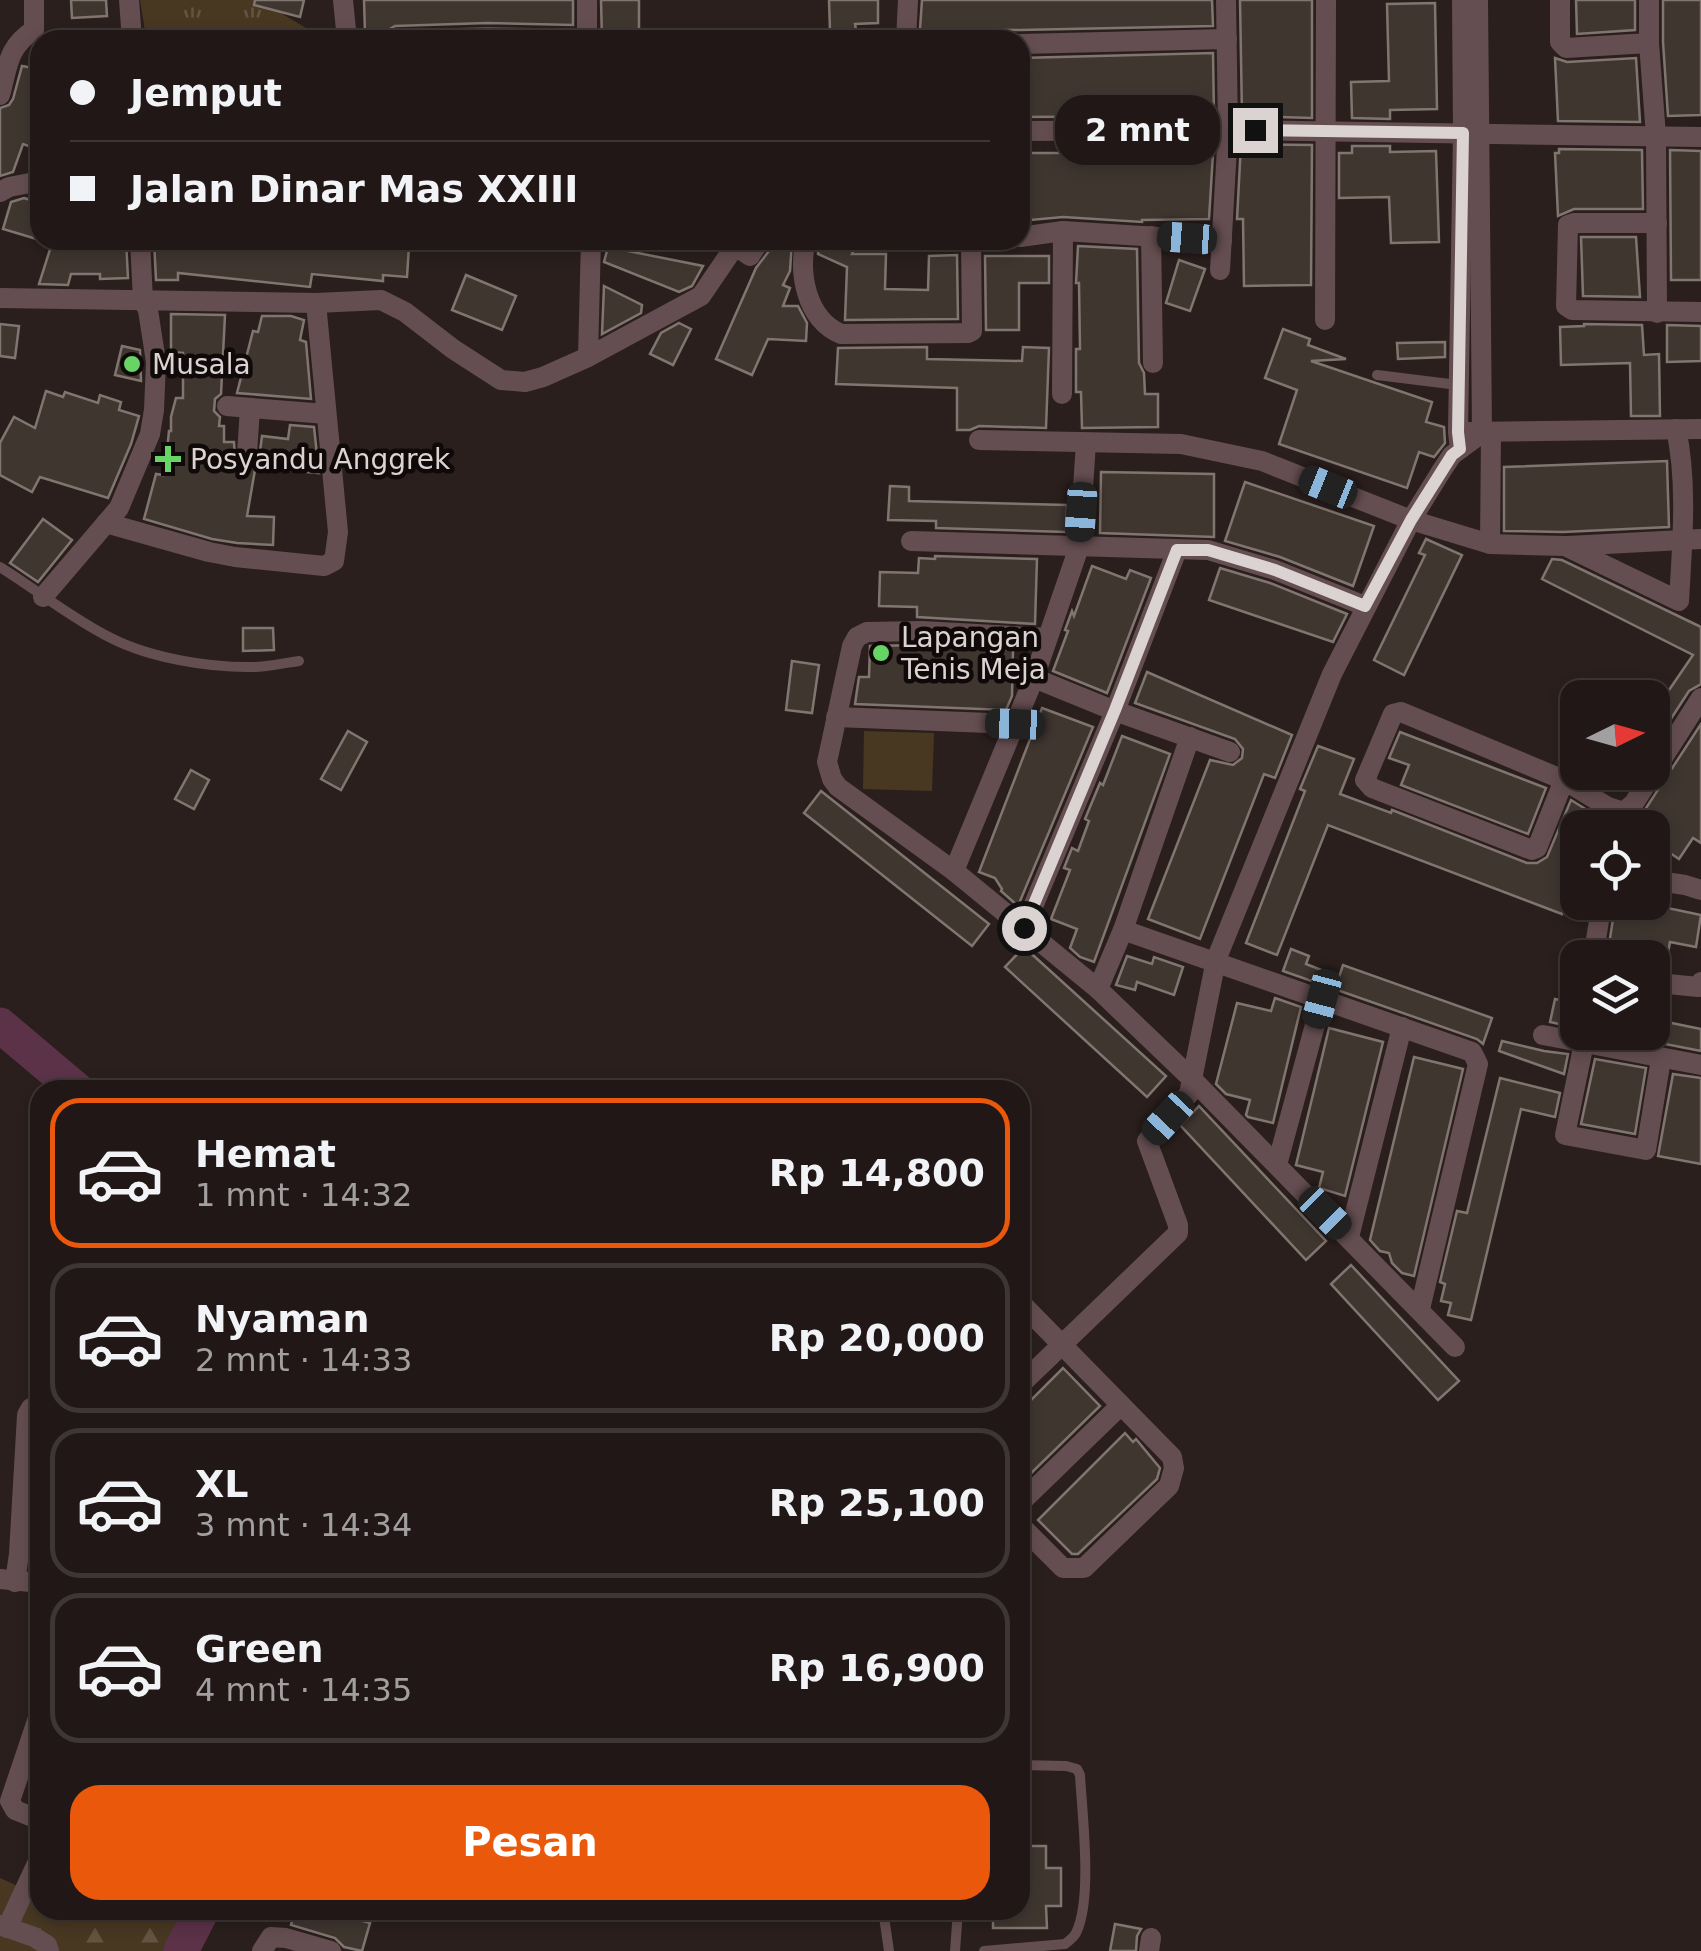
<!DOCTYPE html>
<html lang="id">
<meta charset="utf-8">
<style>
body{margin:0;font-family:"DejaVu Sans",sans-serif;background:#28201f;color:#f1f3f6;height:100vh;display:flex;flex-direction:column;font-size:38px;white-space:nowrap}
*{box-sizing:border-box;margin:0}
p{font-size:32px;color:#a29fa1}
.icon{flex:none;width:55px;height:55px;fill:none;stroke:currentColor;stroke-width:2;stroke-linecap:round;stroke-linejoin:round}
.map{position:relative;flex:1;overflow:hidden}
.panel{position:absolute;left:30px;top:1080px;width:1000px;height:840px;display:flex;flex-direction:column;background:#201716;border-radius:30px;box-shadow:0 5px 15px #0003,0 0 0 2px #3d3635}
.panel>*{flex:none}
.guide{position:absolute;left:30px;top:30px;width:1000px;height:220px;border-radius:30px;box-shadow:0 5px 15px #0003,0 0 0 2px #3d3635;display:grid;align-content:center;height:220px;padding:0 40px;background:#201716}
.needle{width:65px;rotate:85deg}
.controls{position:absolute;left:1560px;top:680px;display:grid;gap:20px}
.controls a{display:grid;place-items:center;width:110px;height:110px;border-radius:20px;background:#201716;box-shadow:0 5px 15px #0003,0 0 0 2px #3d3635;font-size:50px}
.end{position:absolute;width:45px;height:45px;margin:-22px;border:12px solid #dbd3d1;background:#111;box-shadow:0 0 0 5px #111}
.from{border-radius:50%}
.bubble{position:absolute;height:70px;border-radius:30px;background:#201716;box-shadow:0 5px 15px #0003,0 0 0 2px #3d3635;font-size:32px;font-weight:700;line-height:70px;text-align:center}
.car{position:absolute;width:30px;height:60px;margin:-30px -15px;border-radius:12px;box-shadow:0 0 8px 2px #0007;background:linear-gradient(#222 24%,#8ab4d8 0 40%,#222 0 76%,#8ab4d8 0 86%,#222 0)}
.guide b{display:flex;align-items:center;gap:35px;height:95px;font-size:38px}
.guide b+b{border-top:2px solid #3d3635}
.guide i{width:25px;height:25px;background:#f1f3f6}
ul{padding:18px 0 0;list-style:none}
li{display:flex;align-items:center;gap:30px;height:150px;margin:0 20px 15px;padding:0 20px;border:5px solid #3d3635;border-radius:30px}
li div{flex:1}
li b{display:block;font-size:38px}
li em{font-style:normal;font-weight:700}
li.current{border-color:#ea580c}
li>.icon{width:90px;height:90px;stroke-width:1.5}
.action{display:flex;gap:20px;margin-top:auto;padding:20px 40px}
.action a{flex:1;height:115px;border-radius:30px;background:#ea580c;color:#fff;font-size:40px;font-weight:700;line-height:115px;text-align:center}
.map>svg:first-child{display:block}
</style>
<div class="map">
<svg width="1701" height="1951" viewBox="0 0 1701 1951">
<defs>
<pattern id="grass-tufts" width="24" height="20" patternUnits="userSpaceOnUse" patternTransform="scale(2.5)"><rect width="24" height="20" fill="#483822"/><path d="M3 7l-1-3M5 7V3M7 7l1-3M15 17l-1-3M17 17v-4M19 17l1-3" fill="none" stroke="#625441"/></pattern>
<pattern id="forest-firs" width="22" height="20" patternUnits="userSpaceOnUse" patternTransform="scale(2.5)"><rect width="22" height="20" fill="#483822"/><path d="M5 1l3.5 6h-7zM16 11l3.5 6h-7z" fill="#625441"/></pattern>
</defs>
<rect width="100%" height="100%" fill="#2a1f1d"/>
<path fill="url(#grass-tufts)" d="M140,0H268L269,6L326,40H231L229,35L146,37Z"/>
<path fill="url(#forest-firs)" d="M0,1878L26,1890L40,1892V1910H183L188,1922L192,1951H0Z"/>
<path fill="#483822" d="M864,731L934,733L932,791L863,789Z"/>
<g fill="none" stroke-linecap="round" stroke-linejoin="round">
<g stroke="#5b3248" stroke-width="35">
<path d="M0,1025L77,1090"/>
<path d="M181,1951L202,1910"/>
</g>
</g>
<g fill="#403630" stroke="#81766f" stroke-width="2.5">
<path d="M71,0H106L107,16L72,18Z"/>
<path d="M255,0H304L300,17L254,5Z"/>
<path d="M364,0H573V25L487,23L395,26L383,33H365Z"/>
<path d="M601,0H639V40H602Z"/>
<path d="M829,0H878V23L855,24L856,30H830Z"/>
<path d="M922,0H1212L1213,26L1020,30L920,29Z"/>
<path d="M1240,0H1312V118L1242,116Z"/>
<path d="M1576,0H1635V30L1577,34Z"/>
<path d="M1663,0H1701V115L1668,116L1663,42Z"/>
<path d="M1435,3L1437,109L1390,110V119L1352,118L1351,82L1389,81L1387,4Z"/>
<path d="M1213,53L1214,116L1020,117V58Z"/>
<path d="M1555,58L1567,62L1636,58L1640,122L1558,121Z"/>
<path d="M22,66L40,69V98L36,120L40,121V139L37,149L23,144L13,172L0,176V108L9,105L13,99Z"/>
<path d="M1241,144L1312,145L1311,285L1244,286L1243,219H1237Z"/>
<path d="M1352,146H1390V152L1436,151L1439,242L1391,243L1389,197L1339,198V153H1352Z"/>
<path d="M1559,149L1642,150L1643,209H1574L1558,216L1555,153H1559Z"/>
<path d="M1670,150L1701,151V280H1671Z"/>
<path d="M1020,153H1213L1209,219L1142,220V222L1063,217L1020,221Z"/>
<path d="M24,198L40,203V240L3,229L11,202Z"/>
<path d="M1581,237H1636L1640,297L1583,296Z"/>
<path d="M53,240H126L128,278L100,279V274H71L68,285L39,284Z"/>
<path d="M154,240H399V245L409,246L407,277L383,275V281L312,274L310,287L178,273V280H156Z"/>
<path d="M774,240H792L790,271L783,285L790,288L783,306H798L807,323L806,341L768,339L752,375L716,359L756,268L772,247Z"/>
<path d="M819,240H858L852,254H886L885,289L928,290L929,256L957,255L958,319L845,320L847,267L818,254Z"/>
<path d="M1078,246L1137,249L1139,363L1144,373L1145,394H1158V427L1082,428L1081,392H1076V349H1080L1079,283H1076Z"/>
<path d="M608,247L703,266L692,286L679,292L604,262Z"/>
<path d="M985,256H1049V283H1019V330H986Z"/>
<path d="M1179,260L1205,269L1190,311L1166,303Z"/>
<path d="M466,275L516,296L502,330L452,310Z"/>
<path d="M604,286L642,305L641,313L602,334Z"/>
<path d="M171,314L225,315L221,394L215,399L214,411L220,417L219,426H224V442H234L235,461L245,468L256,464L247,516L274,517L273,545L237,543L212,539L144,519L156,474L163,475L164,451H167L169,431H171V417L176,398H183V353L171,352Z"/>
<path d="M262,316H291L304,320L300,340L306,342L311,399L237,393L253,331L258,332Z"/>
<path d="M679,323L691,329L673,365L650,354L661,333Z"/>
<path d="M0,324L19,326L15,358L0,356Z"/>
<path d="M1584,324L1642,325L1644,355L1659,354L1660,416H1631L1630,363L1561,365L1560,327L1584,326Z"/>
<path d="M1667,325L1701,326V361L1667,362Z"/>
<path d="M1283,329L1310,339L1308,345L1346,359L1311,361L1432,402L1426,422L1444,427L1445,443L1434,457L1419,452L1407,488L1279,444L1297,390L1265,378Z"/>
<path d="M1445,342V357L1398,359L1397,343Z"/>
<path d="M122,346L140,350L141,381L115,375Z"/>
<path d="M927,347V359L1022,361L1023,347L1049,348L1046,428L979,426L970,430H957V388L836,384L838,348Z"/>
<path d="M46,391L63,397L65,392L98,403L100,395L121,402L119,410L139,416L131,444L108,498L40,477L32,492L0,475V443L14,417L35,428Z"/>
<path d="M290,425L314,427L319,473L286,470L287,461L259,459L262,436L288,439Z"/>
<path d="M1667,461L1669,527L1563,532L1504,531V467Z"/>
<path d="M1101,472L1214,474V537L1100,533Z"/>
<path d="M1245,482L1374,526L1353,586L1280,557L1225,541Z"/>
<path d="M890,486L909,487V501L1067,505L1066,532L936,528V521L888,520Z"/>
<path d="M43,519L72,540L38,582L10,563Z"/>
<path d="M1426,539L1462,555L1404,675L1374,660L1425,555L1419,553Z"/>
<path d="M935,556L1037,559L1035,624L917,617V607L879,606L880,572L918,573L919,558L935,559Z"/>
<path d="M1552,559L1562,560L1701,627V684L1689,691L1652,748V715L1693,655L1542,579Z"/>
<path d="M1092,566L1126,579L1130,570L1151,578L1107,693L1053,671L1068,631L1065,630L1072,611L1074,616Z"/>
<path d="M1220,568L1270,583L1347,614L1333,642L1209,600Z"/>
<path d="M243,628H273L274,650L243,651Z"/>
<path d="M922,645L1013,650L1012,696L1006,710L855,704L859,677H869L870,646Z"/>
<path d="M792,661L819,665L812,713L786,710Z"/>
<path d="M1147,672L1292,735L1275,778L1264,774L1200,939L1148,919L1210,760L1233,765L1242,758L1243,749L1235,739L1135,703Z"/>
<path d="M1042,708L1093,727L1018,906L1001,891L1002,889L995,878L979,872Z"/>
<path d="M1701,724V843L1693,838L1679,859L1664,849L1652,865V828H1633Z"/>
<path d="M348,731L367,742L341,790L321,779Z"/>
<path d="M1400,732L1546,788L1528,834L1401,785L1409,765L1389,758Z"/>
<path d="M1122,736L1170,754L1094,962L1080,957L1070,948L1077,929L1051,919L1070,870L1064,868L1072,848L1078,851L1089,821L1085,819L1100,783L1103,785Z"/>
<path d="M1318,746L1354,759L1340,794L1391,813L1392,810L1527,863H1537L1547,857L1571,800L1595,815L1591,828H1578V868L1562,914L1328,825L1277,955L1246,943L1305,791L1300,789Z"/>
<path d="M191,770L209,780L194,809L175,799Z"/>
<path d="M821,791L989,924L972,946L804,813Z"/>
<path d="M1626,902H1639L1701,915L1696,947L1670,942L1665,969L1652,967V958H1607L1615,906L1625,908Z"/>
<path d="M1024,947L1166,1076L1147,1097L1005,967Z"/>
<path d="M1291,949L1309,956L1306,964L1339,977L1343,965L1492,1018L1483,1044L1477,1039L1283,971Z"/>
<path d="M1127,956L1152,964L1154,957L1183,967L1174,995L1137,982L1135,990L1116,985Z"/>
<path d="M1275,998L1301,1007L1273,1123L1248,1117L1246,1115L1250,1100L1226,1094L1216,1084L1237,1003L1271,1011Z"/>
<path d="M1555,999L1578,1004V1028L1550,1022Z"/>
<path d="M1652,1019L1701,1029V1051L1604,1032H1652Z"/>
<path d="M1329,1028L1383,1042L1345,1196L1319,1188L1323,1172L1296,1165Z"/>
<path d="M1502,1041L1544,1051L1568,1054L1564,1074L1499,1051Z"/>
<path d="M1414,1057L1463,1069L1414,1276L1402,1273L1392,1263L1389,1253L1380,1251L1370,1240Z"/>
<path d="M1595,1059L1646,1068L1635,1134L1581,1124Z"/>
<path d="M1673,1074L1701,1078V1164L1658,1156Z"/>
<path d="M1500,1078L1560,1093L1555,1117L1521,1109L1471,1320L1448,1315L1451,1303L1441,1301L1445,1284L1440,1282L1457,1211L1467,1213Z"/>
<path d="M1199,1106L1326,1241L1306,1260L1180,1125Z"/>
<path d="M1351,1265L1459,1381L1438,1400L1331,1284Z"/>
<path d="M1063,1368L1100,1406L1020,1484V1411Z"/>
<path d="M1125,1433L1133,1442L1136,1439L1160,1468L1157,1479L1078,1554H1072L1038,1520Z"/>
<path d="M1020,1846H1046V1868H1061V1906H1046L1047,1928H993V1910H1020Z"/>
<path d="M295,1910H324L370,1923L362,1951L344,1947L335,1938L291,1925Z"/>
<path d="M1115,1924L1141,1929L1137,1936L1136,1951H1110Z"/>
</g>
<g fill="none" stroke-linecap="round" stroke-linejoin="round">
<g stroke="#654e51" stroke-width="10">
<path d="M1377,375L1458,385"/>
<path d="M0,567C37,590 71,618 111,638C150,658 210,668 254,667C269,667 284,663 299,661"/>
<path d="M883,1910L889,1951"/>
<path d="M955,1951L958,1910"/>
<path d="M984,1951L1065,1944C1069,1941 1074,1937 1076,1933C1093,1899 1082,1813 1080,1775L1077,1769L1066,1766L1020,1765"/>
</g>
<g stroke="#654e51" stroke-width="20">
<path d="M129,0L132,40"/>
<path d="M343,0L347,40"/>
<path d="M587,0V40"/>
<path d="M1560,0V42L1566,48L1649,43V0"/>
<path d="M395,40L487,37L587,39"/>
<path d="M906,40L908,0"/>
<path d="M1649,43L1656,136L1657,313"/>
<path d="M1020,44L1227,39"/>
<path d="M0,95C8,67 7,47 34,30V0"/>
<path d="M1020,131L1228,130L1701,137"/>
<path d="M0,192L9,187L40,181"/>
<path d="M1657,223H1574L1568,225L1566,306L1572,310L1701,312"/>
<path d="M1151,236L1153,363"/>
<path d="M1020,237L1063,231L1222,241"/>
<path d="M806,240C798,273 806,319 841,334L968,333L972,331L971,240"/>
<path d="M886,240L927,242L981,240"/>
<path d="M1220,270L1228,130L1226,0"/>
<path d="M0,298L316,303L381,300L405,312L453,349L501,380L525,382L543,377L588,357L701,296L735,246L750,256L760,240"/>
<path d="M1325,320L1326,0"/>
<path d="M588,357L591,240"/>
<path d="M1062,394L1063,231"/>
<path d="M227,406L326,414"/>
<path d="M1468,432L1701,429"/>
<path d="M979,440L1181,444L1262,461L1411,520L1490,544L1565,546L1679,601C1682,546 1688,483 1676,429"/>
<path d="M1460,449L1458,432L1463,133L1462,0"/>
<path d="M247,454L250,408"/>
<path d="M106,523L209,552L235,557L324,566L334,561L338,532L316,303"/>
<path d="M911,541L1208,550L1275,570L1365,606"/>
<path d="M1490,544L1491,433"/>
<path d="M1568,546L1701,539"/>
<path d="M43,597L119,508L150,434L154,410L156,362L148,310L143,300L140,240"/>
<path d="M1047,638L922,631L867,632L857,637L852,646L827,762L832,779L838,787L954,871L1098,989L1192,1079L1455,1347"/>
<path d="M1034,678L1115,711L1230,752"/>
<path d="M836,717L1015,724"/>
<path d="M1564,780L1537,848L1532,850L1372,788L1365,780L1393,714L1401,712L1564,780L1608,807L1624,812L1634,803L1701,698"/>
<path d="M954,871L1034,678L1079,547L1086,443"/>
<path d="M1652,880L1685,885L1701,890"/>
<path d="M1024,928L1115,711L1177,550"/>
<path d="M1123,930L1472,1052L1478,1064L1420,1309"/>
<path d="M1593,958L1602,902"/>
<path d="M1652,980L1668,984L1698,987L1701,982"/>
<path d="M1098,989L1123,930L1190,737"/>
<path d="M1543,1035L1701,1065"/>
<path d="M1584,1043L1565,1135L1646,1150L1661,1059"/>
<path d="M1277,1165L1322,999"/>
<path d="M1349,1237L1402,1027"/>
<path d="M1020,1302L1172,1457L1174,1468L1169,1486L1084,1568H1063L1020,1525"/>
<path d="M1020,1385L1178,1233V1225L1147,1141L1189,1094L1216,960L1332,674L1411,520L1442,470L1452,455L1482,433L1478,0"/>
<path d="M1020,1503L1121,1405"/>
<path d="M0,1579L40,1583"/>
<path d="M15,1582L19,1554L27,1415L31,1408L40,1406"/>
<path d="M40,1712L10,1801L15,1810L40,1820"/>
<path d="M0,1925L34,1937L47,1945L49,1951"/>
<path d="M7,1928L40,1857"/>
<path d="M262,1951L271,1937L286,1938L331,1951"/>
<path d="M1149,1951L1151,1938"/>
</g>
</g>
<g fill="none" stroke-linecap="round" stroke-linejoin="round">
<path stroke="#dbd3d1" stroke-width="12" d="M1024,928L1115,710L1177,550H1208L1275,570L1365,606L1411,520L1452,455L1460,449L1458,432L1463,133L1255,130"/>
</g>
<g fill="#68d465" stroke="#0f0a09" stroke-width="4">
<circle cx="132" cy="364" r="10"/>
<path d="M163 444h10v10h10v10h-10v10h-10v-10h-10v-10h10z"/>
<circle cx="881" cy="653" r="10"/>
</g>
<g text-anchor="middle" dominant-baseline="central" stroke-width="9" stroke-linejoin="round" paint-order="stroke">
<g font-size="28" fill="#dbd3d1" stroke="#0f0a09" text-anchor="start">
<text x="152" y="364">Musala</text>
<text x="190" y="459">Posyandu Anggrek</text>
<text x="901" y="637">Lapangan<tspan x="901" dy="32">Tenis Meja</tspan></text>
</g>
</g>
</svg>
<div class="controls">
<a><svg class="needle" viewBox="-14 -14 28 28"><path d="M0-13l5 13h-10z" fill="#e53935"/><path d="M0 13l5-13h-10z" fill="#a29fa1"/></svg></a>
<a><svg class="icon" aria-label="locate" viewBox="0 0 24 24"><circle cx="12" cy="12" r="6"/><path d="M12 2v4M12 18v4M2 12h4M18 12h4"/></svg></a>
<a><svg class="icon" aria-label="layers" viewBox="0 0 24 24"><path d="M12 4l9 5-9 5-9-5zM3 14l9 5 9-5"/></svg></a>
</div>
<i class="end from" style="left:1024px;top:928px"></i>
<i class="end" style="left:1255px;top:130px"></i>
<div class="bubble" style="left:1055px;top:95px;width:165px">2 mnt</div>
<i class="car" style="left:1187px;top:238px;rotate:274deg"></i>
<i class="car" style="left:1328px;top:487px;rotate:292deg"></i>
<i class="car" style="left:1081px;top:512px;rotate:184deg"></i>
<i class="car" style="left:1015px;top:724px;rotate:272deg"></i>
<i class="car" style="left:1322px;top:999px;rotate:195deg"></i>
<i class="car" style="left:1168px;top:1118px;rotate:223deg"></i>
<i class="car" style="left:1325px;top:1213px;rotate:135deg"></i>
<div class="guide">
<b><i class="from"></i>Jemput</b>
<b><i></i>Jalan Dinar Mas XXIII</b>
</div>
<section class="panel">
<ul>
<li class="current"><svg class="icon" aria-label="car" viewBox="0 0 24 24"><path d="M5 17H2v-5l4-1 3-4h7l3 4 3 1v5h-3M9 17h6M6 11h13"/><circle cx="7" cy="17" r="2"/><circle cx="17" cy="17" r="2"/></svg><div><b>Hemat</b><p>1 mnt · 14:32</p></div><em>Rp 14,800</em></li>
<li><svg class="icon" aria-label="car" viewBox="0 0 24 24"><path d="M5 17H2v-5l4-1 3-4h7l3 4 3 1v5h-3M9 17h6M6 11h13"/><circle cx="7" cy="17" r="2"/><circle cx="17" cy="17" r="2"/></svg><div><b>Nyaman</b><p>2 mnt · 14:33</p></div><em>Rp 20,000</em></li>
<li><svg class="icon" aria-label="car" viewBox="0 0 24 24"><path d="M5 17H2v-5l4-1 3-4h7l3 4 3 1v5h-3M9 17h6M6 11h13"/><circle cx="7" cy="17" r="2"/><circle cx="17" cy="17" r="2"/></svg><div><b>XL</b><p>3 mnt · 14:34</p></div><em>Rp 25,100</em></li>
<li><svg class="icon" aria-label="car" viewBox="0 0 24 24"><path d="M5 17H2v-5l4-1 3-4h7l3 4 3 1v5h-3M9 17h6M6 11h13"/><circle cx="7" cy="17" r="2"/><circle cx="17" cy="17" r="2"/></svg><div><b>Green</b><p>4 mnt · 14:35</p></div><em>Rp 16,900</em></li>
</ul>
<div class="action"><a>Pesan</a></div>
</section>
</div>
